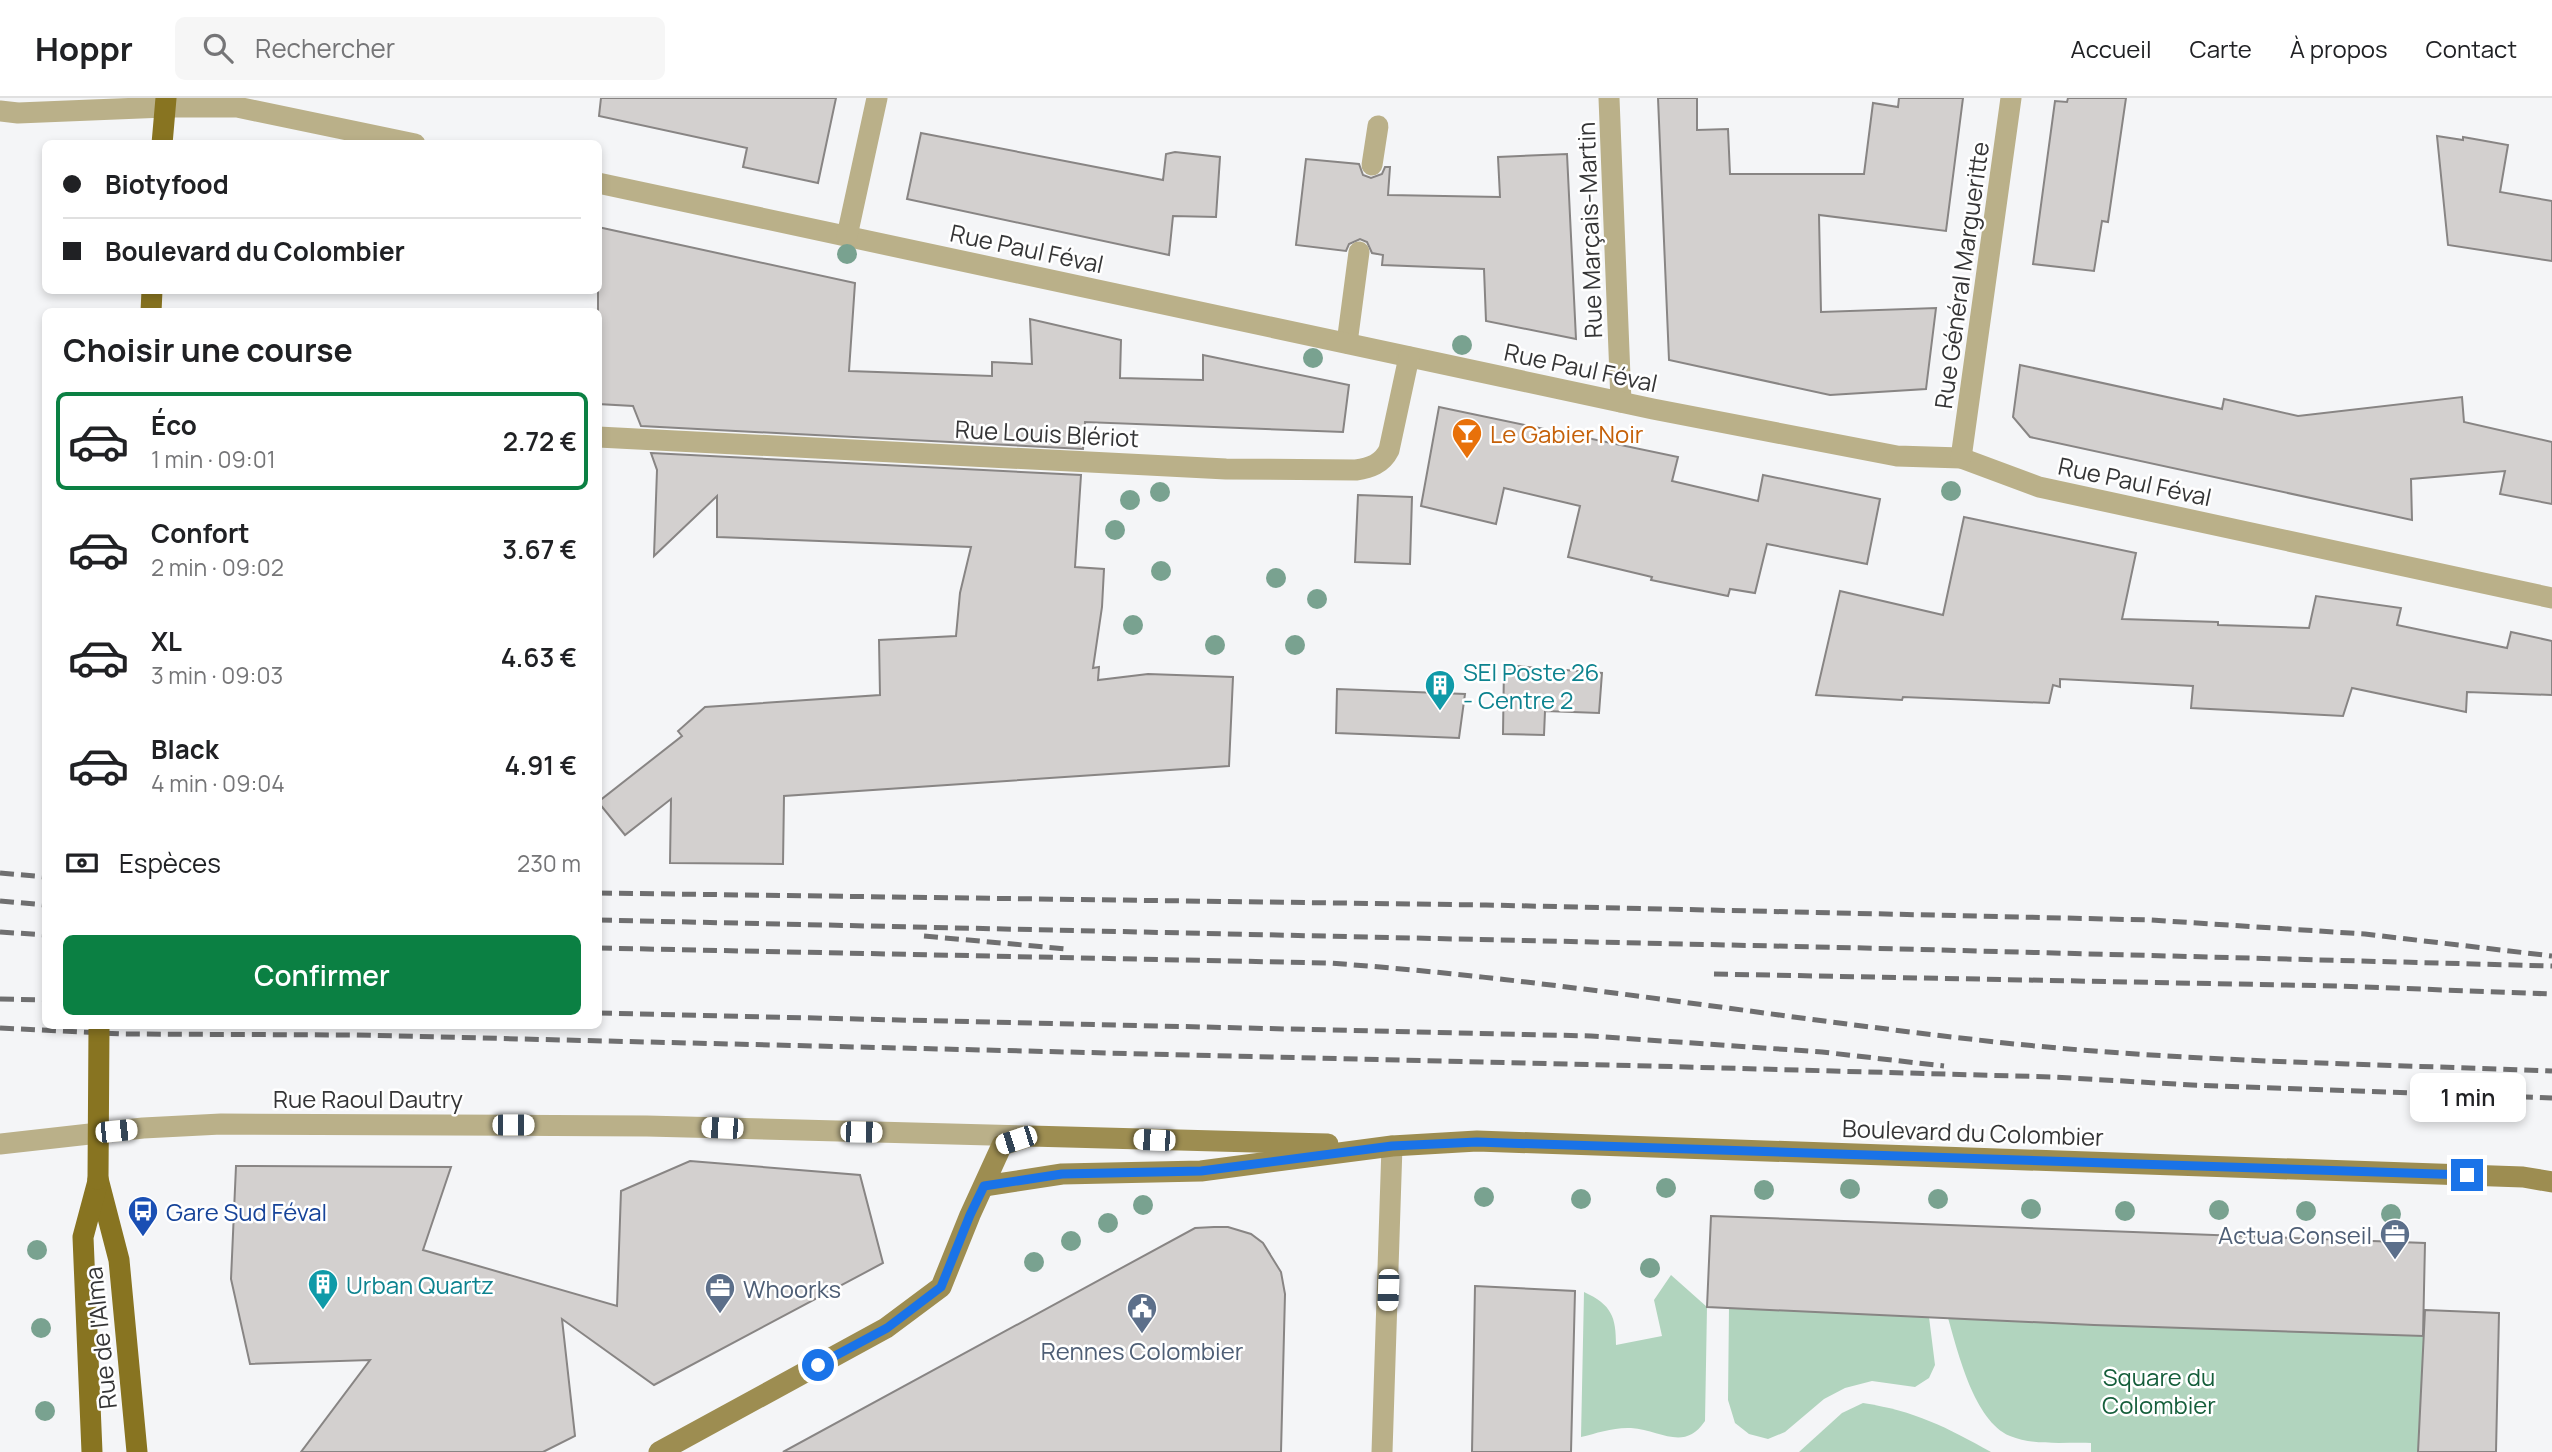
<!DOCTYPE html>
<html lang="fr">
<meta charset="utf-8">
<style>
body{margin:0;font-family:Manrope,sans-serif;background:#f6f6f6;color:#202124;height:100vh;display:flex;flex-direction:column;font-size:26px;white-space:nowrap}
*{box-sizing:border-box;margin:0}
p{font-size:23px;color:#757577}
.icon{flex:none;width:38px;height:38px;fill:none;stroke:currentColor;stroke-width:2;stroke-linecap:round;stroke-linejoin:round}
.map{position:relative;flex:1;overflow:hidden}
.side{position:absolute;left:42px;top:210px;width:560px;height:721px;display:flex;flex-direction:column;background:#fff;border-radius:10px;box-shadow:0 4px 10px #0003}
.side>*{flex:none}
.top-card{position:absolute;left:42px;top:42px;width:560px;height:154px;border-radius:10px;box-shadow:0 4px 10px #0003;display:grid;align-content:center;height:154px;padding:0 21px;background:#fff}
.end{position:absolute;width:32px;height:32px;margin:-16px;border:9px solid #1a73e8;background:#fff;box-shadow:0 0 0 4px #fff}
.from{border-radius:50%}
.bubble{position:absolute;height:49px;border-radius:10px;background:#fff;box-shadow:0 4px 10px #0003;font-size:23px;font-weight:600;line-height:49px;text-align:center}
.car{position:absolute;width:21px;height:42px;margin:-21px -10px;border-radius:9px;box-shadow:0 0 5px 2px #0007;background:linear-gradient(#fff 24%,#345 0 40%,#fff 0 76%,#345 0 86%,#fff 0)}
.top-card b{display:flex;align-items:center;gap:24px;height:66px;font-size:26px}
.top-card b+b{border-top:2px solid #e0e0e0}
.top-card i{width:18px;height:18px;background:#202124}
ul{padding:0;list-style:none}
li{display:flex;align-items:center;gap:21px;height:98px;margin:0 14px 10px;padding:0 7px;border:4px solid transparent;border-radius:10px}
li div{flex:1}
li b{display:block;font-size:26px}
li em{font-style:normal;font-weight:600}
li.current{border-color:#0b8043}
li>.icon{width:63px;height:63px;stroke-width:1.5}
h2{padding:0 21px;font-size:32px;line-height:84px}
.pay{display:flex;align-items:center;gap:18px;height:77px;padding:0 21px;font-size:26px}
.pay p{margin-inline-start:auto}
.action{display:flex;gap:14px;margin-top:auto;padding:14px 21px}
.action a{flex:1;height:80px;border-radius:10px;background:#0b8043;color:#fff;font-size:28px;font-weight:600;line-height:80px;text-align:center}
header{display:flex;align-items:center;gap:42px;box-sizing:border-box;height:98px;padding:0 35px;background:#fff;border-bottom:2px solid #e0e0e0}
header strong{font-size:33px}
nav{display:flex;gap:38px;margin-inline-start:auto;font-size:24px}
.search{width:490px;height:63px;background:#f6f6f6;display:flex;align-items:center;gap:18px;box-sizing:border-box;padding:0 24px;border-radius:10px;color:#757577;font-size:26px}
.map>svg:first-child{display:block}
</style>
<header>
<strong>Hoppr</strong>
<div class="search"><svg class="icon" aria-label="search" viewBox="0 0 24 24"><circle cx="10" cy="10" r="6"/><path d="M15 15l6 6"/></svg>Rechercher</div>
<nav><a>Accueil</a><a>Carte</a><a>À propos</a><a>Contact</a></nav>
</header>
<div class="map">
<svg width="2552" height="1354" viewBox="0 0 2552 1354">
<rect width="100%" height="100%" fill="#f4f5f7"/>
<g fill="#b1d4be">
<path d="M1671,1177L1707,1209L1705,1323C1684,1354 1661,1332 1631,1330C1614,1329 1597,1335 1581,1339L1584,1194C1612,1207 1616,1219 1616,1247L1662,1238L1654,1202Z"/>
<path d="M1729,1209L1929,1219L1935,1267L1929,1280L1915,1289L1872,1283L1845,1290L1824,1301L1785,1334L1768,1341L1749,1336L1735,1325L1728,1302Z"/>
<path d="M1948,1220L2424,1238L2418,1354H2091V1345C2065,1344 2034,1348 2010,1338C1974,1323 1958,1254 1948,1220Z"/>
<path d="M1863,1305C1915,1313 1946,1329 1991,1354H1799L1842,1315Z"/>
</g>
<g fill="#d3d0cf" stroke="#888584" stroke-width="2">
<path d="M601,0H836L818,85L743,69L747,50L599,18Z"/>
<path d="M1658,0H1697V32L1728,31L1730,76H1864L1873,5L1898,9L1899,0H1963L1946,133L1819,117L1821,214L1936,210L1926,291L1830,297L1669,262Z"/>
<path d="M2068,0H2126L2108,124L2102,123L2094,173L2033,166L2055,3L2067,4Z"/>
<path d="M921,35L1163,82L1166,56L1175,54L1220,59L1216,119L1173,118L1169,157L907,101Z"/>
<path d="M2437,38L2463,42V39L2508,47L2500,94L2552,103V163L2448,147Z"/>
<path d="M1567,56L1576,241L1486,223L1484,171L1382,167L1383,157L1372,155L1367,144L1360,141L1349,146L1346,153L1296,147L1306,61L1359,66L1363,77L1371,80L1382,76L1385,69H1390L1388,97L1500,99L1498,59Z"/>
<path d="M598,129L855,185L849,273L992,278V264L1032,266L1030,221L1121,242L1120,280L1203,282V257L1349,287L1343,334L1085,324L1083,351L641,328L633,308L598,306Z"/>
<path d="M2020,267L2222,311L2224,301L2298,318L2462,299L2464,324L2552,344V406L2500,396L2505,373L2411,381L2412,422L2030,339L2013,319Z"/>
<path d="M1439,309L1678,359L1672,383L1758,403L1763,377L1880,401L1867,466L1767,446L1755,495L1730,491L1728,498L1651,482L1652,479L1568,459L1580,408L1504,390L1496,426L1421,408Z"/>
<path d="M651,355L1081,377L1075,469L1104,471L1102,509L1093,570L1099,569L1098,582L1148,576L1233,579L1229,668L784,698L783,766L670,765L671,701L625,737L598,704L682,638L678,633L705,609L880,597L879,542L956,538L960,495L971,449L717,439V398L654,458L657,372Z"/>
<path d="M1358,397L1412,399L1410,466L1355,464Z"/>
<path d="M1964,419L2136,455L2122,521L2218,524V527L2309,530L2316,498L2401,510L2397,527L2507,550L2511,534L2552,543V597L2467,594L2466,614L2352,590L2343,618L2191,610L2193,588L2060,581V589L2053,587L2049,605L1903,599L1902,602L1816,597L1840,493L1943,517Z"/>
<path d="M1504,567L1602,575L1599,615L1545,613L1544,637L1503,636Z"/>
<path d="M1337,591L1465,596L1459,640L1336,635Z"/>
<path d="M690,1063L860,1077L883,1165L654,1287L562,1221L575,1338L543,1354H301L370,1262L250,1266L231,1181L236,1068L451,1069L423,1152L617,1208L621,1093Z"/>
<path d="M1711,1118L2425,1145L2423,1238L2094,1227L1707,1209Z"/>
<path d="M1214,1129H1228L1251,1136L1263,1145L1281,1174L1285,1196L1281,1354H783L1195,1130Z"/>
<path d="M1475,1188L1575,1193L1571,1354H1472Z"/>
<path d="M2425,1212L2499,1215L2496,1354H2418Z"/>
</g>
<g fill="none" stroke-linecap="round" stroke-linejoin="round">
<g stroke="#bab089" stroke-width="21">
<path d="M1372,67L1378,28"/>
<path d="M1347,245L1359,154"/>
</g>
<g stroke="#bab089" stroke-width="21">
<path d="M1609,0L1621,304"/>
<path d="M0,13L18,15L165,9H237L415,46"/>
<path d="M598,85L1653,311L1897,358L1961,360L2039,389L2552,500"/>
<path d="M847,138L877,0"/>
<path d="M598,339L1226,371L1356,372C1370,370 1382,366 1389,352L1409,259"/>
<path d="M1961,360L2011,0"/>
<path d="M0,1046L143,1030L221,1026L647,1028L1026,1038"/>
<path d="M1382,1354L1392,1048"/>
</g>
<g stroke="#9d8d51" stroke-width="21">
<path d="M984,1088L1062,1076L1201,1073L1392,1048L1477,1043L2523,1079L2552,1084"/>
<path d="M659,1354L886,1230L941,1189L970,1117L1002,1047L1030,1038L1328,1046"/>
</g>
<g stroke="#887421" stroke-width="21">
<path d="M162,46L166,0"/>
<path d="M151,214L152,192"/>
<path d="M98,1081L119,1162L137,1354"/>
<path d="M92,1354L83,1139L98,1083"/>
</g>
<g stroke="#6f6f70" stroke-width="5" stroke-dasharray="14 7" stroke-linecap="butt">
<path d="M0,775L46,779"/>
<path d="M598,795L1486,807L2151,822L2365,836L2552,858"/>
<path d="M0,803L46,807"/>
<path d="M598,822L1864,850L2552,868"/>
<path d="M0,834L46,837"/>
<path d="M924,838L1067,851"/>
<path d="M598,850L1328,865C1558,881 1785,922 2015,946C2193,964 2373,966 2552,973"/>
<path d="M1714,876L2338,888L2552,896"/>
<path d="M0,901L46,902"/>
<path d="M598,915L1591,938L1822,954L1944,968"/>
<path d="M0,930L122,936L356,937L1650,968L2053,979L2192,987L2552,1000"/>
</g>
<path stroke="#887421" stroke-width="21" d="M98,1081L99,928"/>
</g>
<g fill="#79a290">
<circle cx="847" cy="156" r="10"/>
<circle cx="1462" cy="247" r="10"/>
<circle cx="1313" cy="260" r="10"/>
<circle cx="1951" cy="393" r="10"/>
<circle cx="1160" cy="394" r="10"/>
<circle cx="1130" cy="402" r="10"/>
<circle cx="1115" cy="432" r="10"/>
<circle cx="1161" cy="473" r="10"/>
<circle cx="1276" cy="480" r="10"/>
<circle cx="1317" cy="501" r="10"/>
<circle cx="1133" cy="527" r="10"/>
<circle cx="1215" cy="547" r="10"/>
<circle cx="1295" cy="547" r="10"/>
<circle cx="1666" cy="1090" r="10"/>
<circle cx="1850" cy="1091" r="10"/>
<circle cx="1764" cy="1092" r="10"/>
<circle cx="1484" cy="1099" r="10"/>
<circle cx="1581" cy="1101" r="10"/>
<circle cx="1938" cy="1101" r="10"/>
<circle cx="1143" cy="1107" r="10"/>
<circle cx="2031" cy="1111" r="10"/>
<circle cx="2219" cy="1112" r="10"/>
<circle cx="2125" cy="1113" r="10"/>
<circle cx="2306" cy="1113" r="10"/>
<circle cx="2391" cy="1116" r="10"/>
<circle cx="1108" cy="1125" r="10"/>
<circle cx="1071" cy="1143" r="10"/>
<circle cx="37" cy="1152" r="10"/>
<circle cx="1034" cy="1164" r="10"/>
<circle cx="1650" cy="1170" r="10"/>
<circle cx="41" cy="1230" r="10"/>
<circle cx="45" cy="1313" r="10"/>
</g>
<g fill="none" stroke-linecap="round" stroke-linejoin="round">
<path stroke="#1a73e8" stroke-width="9" d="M818,1267L887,1230L941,1189L970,1117L984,1088L1062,1076L1201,1073L1392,1048L1477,1044L2467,1077"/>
</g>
<defs>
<g id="bar-pin" transform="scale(1.575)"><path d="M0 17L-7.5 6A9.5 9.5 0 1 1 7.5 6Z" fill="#e8710a" stroke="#fff"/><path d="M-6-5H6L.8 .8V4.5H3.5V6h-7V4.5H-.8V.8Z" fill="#fff"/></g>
<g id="building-pin" transform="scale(1.575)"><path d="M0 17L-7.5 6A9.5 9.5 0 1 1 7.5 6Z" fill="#0f9aa8" stroke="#fff"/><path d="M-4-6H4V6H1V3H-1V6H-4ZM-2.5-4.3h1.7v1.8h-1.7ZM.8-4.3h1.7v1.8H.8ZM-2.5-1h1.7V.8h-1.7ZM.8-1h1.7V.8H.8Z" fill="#fff"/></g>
<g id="bus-pin" transform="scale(1.575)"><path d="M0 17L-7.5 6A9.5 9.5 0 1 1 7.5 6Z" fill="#1a4fb4" stroke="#fff"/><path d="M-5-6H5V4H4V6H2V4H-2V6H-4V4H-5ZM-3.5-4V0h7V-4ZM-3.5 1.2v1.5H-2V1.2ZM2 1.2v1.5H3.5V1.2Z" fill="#fff"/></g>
<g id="office-pin" transform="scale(1.575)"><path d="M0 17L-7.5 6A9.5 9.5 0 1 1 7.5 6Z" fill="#5c6f8a" stroke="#fff"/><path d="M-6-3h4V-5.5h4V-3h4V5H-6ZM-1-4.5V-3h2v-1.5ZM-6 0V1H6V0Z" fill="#fff"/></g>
<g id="civic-pin" transform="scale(1.575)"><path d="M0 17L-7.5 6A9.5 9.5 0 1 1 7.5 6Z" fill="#5c6f8a" stroke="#fff"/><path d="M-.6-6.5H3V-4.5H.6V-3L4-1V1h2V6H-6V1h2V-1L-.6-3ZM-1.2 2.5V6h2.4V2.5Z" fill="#fff"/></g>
</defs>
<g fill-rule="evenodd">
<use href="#bar-pin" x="1467" y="335"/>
<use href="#building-pin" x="1440" y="587"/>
<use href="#bus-pin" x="143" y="1113"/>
<use href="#office-pin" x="2395" y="1136"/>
<use href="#building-pin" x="323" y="1186"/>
<use href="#office-pin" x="720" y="1190"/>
<use href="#civic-pin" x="1142" y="1210"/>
</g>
<g text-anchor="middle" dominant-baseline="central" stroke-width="5" stroke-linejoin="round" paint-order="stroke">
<g font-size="24" fill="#353536" stroke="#fff">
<text transform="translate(1589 132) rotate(-92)">Rue Marçais-Martin</text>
<text transform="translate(1027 150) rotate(12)">Rue Paul Féval</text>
<text transform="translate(1961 177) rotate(-82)">Rue Général Margueritte</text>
<text transform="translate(1581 269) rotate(12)">Rue Paul Féval</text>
<text transform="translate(1047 335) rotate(3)">Rue Louis Blériot</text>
<text transform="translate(2135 383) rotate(12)">Rue Paul Féval</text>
<text x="368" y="1000">Rue Raoul Dautry</text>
<text transform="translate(1973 1034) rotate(2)">Boulevard du Colombier</text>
<text transform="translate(100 1240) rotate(-96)">Rue de l'Alma</text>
</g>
<g font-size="24" fill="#c56008" stroke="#fff" text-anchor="start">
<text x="1490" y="335">Le Gabier Noir</text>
</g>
<g font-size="24" fill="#0d838f" stroke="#fff" text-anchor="start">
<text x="1463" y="573">SEI Poste 26<tspan x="1463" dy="28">- Centre 2</tspan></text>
<text x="346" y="1186">Urban Quartz</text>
</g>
<g font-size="24" fill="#164399" stroke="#fff" text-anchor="start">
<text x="166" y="1113">Gare Sud Féval</text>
</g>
<g font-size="24" fill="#4e5e75" stroke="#fff" text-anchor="end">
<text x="2372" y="1136">Actua Conseil</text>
<text x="743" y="1190" text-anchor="start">Whoorks</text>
<text x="1142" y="1252" text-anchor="middle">Rennes Colombier</text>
</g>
<g font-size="24" fill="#155e3b" stroke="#fff">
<text x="2159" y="1278">Square du<tspan x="2159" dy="28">Colombier</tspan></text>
</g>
</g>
</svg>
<i class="end from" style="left:818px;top:1267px"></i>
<i class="end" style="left:2467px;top:1077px"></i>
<div class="bubble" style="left:2410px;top:975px;width:116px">1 min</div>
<i class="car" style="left:513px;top:1027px;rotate:90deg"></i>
<i class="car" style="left:722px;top:1030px;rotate:272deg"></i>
<i class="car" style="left:116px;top:1033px;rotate:84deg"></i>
<i class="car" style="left:861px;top:1034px;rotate:91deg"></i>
<i class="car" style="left:1016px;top:1042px;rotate:252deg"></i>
<i class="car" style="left:1154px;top:1042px;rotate:272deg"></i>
<i class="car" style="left:1388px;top:1192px;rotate:182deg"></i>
<div class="top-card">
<b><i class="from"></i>Biotyfood</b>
<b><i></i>Boulevard du Colombier</b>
</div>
<section class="side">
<h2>Choisir une course</h2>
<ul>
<li class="current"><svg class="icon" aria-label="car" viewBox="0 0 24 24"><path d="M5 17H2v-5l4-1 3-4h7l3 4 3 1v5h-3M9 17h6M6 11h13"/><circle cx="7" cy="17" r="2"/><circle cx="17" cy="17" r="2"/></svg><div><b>Éco</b><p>1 min · 09:01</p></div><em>2.72 €</em></li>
<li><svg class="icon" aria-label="car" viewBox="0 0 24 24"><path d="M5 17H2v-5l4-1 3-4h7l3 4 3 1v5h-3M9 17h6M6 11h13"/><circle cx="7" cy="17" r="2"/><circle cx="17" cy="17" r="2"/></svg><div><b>Confort</b><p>2 min · 09:02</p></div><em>3.67 €</em></li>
<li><svg class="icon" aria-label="car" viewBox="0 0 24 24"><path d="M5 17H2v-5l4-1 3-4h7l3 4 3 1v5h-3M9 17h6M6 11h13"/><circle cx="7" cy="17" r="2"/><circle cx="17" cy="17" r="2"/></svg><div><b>XL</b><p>3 min · 09:03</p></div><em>4.63 €</em></li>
<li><svg class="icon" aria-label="car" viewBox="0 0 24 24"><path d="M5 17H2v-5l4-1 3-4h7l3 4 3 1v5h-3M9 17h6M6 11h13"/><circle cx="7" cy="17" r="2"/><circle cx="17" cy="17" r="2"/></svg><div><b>Black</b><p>4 min · 09:04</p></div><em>4.91 €</em></li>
</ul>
<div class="pay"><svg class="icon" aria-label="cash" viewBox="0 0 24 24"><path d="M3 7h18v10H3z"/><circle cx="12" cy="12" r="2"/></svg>Espèces<p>230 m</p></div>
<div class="action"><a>Confirmer</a></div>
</section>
</div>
